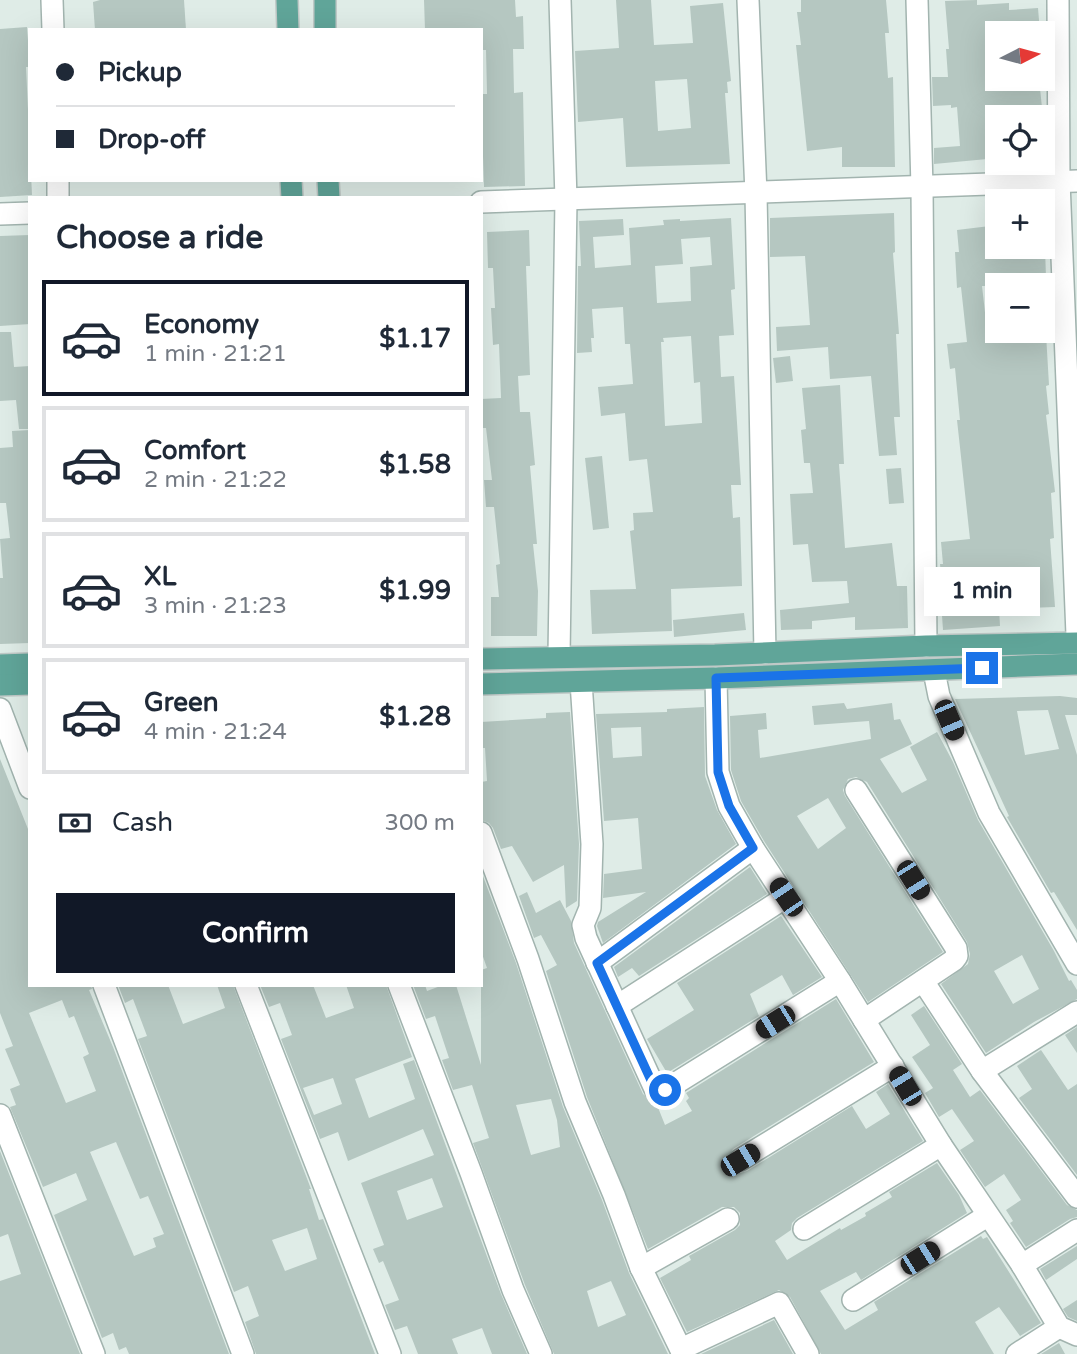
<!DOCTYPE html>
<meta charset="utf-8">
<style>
body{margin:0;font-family:"Varela Round",sans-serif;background:#f2f2f3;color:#1f2937;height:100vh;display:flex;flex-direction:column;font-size:26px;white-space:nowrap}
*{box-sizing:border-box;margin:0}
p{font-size:23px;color:#747a83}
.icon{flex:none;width:38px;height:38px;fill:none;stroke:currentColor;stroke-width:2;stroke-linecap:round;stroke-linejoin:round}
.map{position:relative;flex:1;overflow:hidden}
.panel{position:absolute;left:28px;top:196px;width:455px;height:791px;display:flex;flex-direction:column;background:#fff;border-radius:0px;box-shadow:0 7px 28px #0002}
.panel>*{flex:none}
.top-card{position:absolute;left:28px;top:28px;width:455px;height:154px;border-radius:0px;box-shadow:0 7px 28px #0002;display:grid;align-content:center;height:154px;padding:0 28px;background:#fff}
.needle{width:46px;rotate:84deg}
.tools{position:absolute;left:985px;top:21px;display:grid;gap:14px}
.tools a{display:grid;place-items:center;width:70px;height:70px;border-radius:0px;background:#fff;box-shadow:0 7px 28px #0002;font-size:35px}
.end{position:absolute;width:32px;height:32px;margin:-16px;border:9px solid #1a73e8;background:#fff;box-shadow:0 0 0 4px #fff}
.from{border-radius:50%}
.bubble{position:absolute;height:49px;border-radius:0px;background:#fff;box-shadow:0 7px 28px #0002;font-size:23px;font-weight:800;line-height:49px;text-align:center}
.car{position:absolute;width:21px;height:42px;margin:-21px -10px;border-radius:9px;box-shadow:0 0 5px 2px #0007;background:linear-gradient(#222 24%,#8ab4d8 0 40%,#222 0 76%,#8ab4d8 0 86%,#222 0)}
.top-card b{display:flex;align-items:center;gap:24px;height:66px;font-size:26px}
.top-card b+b{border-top:2px solid #e0e1e3}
.top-card i{width:18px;height:18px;background:#1f2937}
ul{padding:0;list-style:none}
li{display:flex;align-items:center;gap:21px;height:116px;margin:0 14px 10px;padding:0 14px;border:4px solid #e0e1e3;border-radius:0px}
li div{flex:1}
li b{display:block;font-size:26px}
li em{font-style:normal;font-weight:800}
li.current{border-color:#111827}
li>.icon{width:63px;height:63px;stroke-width:1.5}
h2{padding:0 28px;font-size:32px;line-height:84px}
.pay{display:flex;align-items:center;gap:18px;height:77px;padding:0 28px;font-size:26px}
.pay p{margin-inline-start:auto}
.action{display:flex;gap:14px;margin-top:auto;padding:14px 28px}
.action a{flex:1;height:80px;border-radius:0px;background:#111827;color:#fff;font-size:28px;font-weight:800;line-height:80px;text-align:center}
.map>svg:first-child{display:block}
</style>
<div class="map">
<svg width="1077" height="1354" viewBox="0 0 1077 1354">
<rect width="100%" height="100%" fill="#dfece7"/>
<g fill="#b5c7c1" fill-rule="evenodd">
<path d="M100,0H184L186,30H95L93,2Z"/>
<path d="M424,0H515L516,17L523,16L524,49H513L514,93L523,92L525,186L484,187L481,94H487L486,50H481V30H425Z"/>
<path d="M616,0H651L654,45L693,43L690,6L723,3L731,81L727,82L728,93H725L730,164L626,167L623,118L578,122L575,51L619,48ZM687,79L691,128L658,131L655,81Z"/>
<path d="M801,0H886L889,33H885L888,78L893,77L895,167H842V147L807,151L796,45H801L797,12H801Z"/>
<path d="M977,0V5L1009,3V10L1038,8L1040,33H998V37L985,38L988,84L1039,79L1043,117H998V158L934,164V148L960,146L957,107L951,108V105L933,106L932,77H948L946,49H949L945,1Z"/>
<path d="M27,27L30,67H26L32,195L0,197V29Z"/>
<path d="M894,213L895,252L893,253L899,334H896L900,417H894L897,455L879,456L871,376L830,379L828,347L777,351L776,327L810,325L805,256L770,257V218Z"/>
<path d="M731,218L735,289L731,290L734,335L719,336L721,377L734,376L741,485H731L733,518L740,517L742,586L671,589L672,631L592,634L590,590L636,589L630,531L634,530L633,513L653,512L647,459L629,461L625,413L601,416L598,387L633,384L630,344H625L623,307L592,309L594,338H591L592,352L577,353L578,266H581L579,221L623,219L624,235L593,237L595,268L631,265L629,228L664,225L663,220L680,219V221ZM710,237L712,265L690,267L691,301L657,303L655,266L683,264L681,239ZM691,336L694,383L700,382L702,423L665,426L661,342H664L663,338Z"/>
<path d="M990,226L992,247H1045L1046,278L989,281V286H982L988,339L1046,334L1049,385L1046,386L1049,414L1046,415L1055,492L1051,493L1054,538L1050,539L1055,607L1028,608L1027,569L997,572L1000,626L943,630L940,586H942L940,564H943L941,542L970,539L957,420H960L955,368L950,369L947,344L967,342L961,287L957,288L955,252H959L957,230Z"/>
<path d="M529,230L530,266H526L530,375L518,376L520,412H530L535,465L530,466L537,544H533L538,591L537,636H491V597H499L496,565L500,564L494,507H486L484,480H492L486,428H482L481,399L501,398L499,344L493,345L491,308H495L493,268H488L487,232Z"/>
<path d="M30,235V324L0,326V236Z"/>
<path d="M0,332H11L14,367L30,366V429H19L16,400L0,401Z"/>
<path d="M790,356L793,381L776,383L773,358Z"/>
<path d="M840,385L844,464H839L845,548L892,543L897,586H907L908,628L855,630V617L812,621V629L781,630L780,610L849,603L847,581L812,582L808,544L793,545L790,494L813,493L810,463H804L801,430L806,429L802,388Z"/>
<path d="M30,430V643L0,644V578H3L0,539L10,538L6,503H0V448L13,447L12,431Z"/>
<path d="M602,456L609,528L593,530L585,458Z"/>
<path d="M901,468L904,503L889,504L886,469Z"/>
<path d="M744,613L746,630L674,637L673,620Z"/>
<path d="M1060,696L1077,698V715H1065L1077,755V930L1054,892L1051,893L1007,817L1009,816L955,699ZM1048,710L1059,749L1025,755L1017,711Z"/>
<path d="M844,703L847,709L892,703L894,720L900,719L912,744L880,759L902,793L927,780L910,747L937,732L953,762L978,820L1054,951L1069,981L1071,980L1077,990V999L1034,1022L986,1053L941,984L968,964L970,954L967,942L867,782L856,777L848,779L843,790L845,796L943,952L868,1002L764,841L741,801L731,770L730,716L766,713L767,729L758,730L760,758L871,739L869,721L814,725L812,706ZM828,798L846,828L818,849L797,816ZM1022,955L1039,989L1013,1004L994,971Z"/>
<path d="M704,707L705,776L717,810L736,844L603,943L597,926L598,922L646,892L603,898L604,874L642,869L638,818L604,821L596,714L667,712V709ZM641,727L642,756L613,758L611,728Z"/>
<path d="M570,712L579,844L577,901L566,908L564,865L533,882L512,846L501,849L493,828L489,823L481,820V782L487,781L485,748H481V722L546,718V713Z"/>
<path d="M0,759L30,834V985H91L92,989L89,990L113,1047L229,1354H129L126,1347L119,1350L113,1333L102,1338L54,1215L87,1200L76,1173L43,1187L10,1107L16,1105L10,1089L20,1085L5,1049L13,1046L0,1013ZM62,1000L69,1018L74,1016L89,1054L83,1057L96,1091L66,1103L29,1013ZM116,1142L140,1199L148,1196L164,1234L153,1238L156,1247L134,1256L90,1152Z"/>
<path d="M750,867L767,894L639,976L632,968L618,977L614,967Z"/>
<path d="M481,871L516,963L563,1107L602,1200L629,1273L668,1354H554L525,1285L473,1143L489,1138L472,1085L453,1090L442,1060L449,1058L435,1016L426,1019L413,985H425L427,991L443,985H456L481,1065V970L487,968L481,951ZM551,1099L557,1120L560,1147L531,1155L516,1105ZM611,1281L626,1315L598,1327L587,1291Z"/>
<path d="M527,892L536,913L560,900L571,921L574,943L643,1094L657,1105L665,1125L692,1111L686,1101L689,1098L686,1093L836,999L874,1062L733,1149L727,1160L729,1167L740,1173L747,1171L852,1106L866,1129L890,1114L876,1092L888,1084L923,1141L797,1218L792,1223L791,1230L775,1241L787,1260L840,1228L841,1230L866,1216L865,1213L892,1197L889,1192L937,1163L959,1195L967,1213L861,1280L856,1272L820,1291L845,1330L878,1310L874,1302L981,1236L983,1239L987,1237L1041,1323L1020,1336L999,1307L975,1322L994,1354H821L790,1297L779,1290L687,1332L660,1278L691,1260L689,1256L735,1230L740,1225V1213L734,1207H722L648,1249L587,1097L546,971L557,965L541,935L534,938L519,896Z"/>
<path d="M781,916L822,977L793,995L782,975L750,994L759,1016L667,1073L647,1039L694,1010L677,983Z"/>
<path d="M118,985H168L183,1024L225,1008L217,985H233L311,1189H309L319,1220L323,1219L375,1354H256L245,1322L259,1316L248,1286L234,1292L138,1039L147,1036L133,999L125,1003ZM307,1228L317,1259L285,1271L272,1240Z"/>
<path d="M260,985H313L326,1018L354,1008L346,985H386L412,1057L355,1079L369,1118L415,1099L403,1064L414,1060L501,1294L527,1354H492L482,1328L452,1339L458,1354H418L407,1326L395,1330L385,1305L399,1300L383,1261L379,1263L373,1249L384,1245L361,1183L434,1155L423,1129L348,1161L338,1132L320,1139L281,1039L292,1035L280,1003L269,1007ZM333,1078L342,1104L314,1115L303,1088ZM432,1178L443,1207L407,1220L397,1191Z"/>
<path d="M924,1006L962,1064L953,1070L970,1097L980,1090L1067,1205L1077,1210V1217L1070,1219L1026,1247L1010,1223L1013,1221L1006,1210L1021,1200L1004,1174L985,1187L960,1150L974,1141L952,1109L939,1117L925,1093L933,1088L912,1057L930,1045L911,1015Z"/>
<path d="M1077,1027V1053L1065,1035Z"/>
<path d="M1041,1050L1068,1090L1077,1084V1175L1019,1098L1032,1089L1017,1066Z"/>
<path d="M0,1151L80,1354H0V1281L21,1274L8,1234L0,1237Z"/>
<path d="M1077,1246V1259L1046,1280L1040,1269Z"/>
<path d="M1077,1300V1321L1068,1317L1063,1309Z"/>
<path d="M774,1320L793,1354H701Z"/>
<path d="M1059,1343L1065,1354H1041Z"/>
</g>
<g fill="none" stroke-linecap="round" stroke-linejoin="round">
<g stroke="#a2b4af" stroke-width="24">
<g id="minor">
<path d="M52,0L53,30"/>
<path d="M748,0L756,194L765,653"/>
<path d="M917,0L922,188L926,646"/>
<path d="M1058,0L1059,181L1077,635"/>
<path d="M58,180V198"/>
<path d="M481,202L1077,181"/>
<path d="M0,214L30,213"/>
<path d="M559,656L566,200L560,0"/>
<path d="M934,671L939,696L989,813L1077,964"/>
<path d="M716,678L718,772L729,806L753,848L840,981L941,1145L1022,1265L1059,1327L1077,1335"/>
<path d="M581,682L592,844L590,908L583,925L586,938L655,1089L659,1092L665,1090L840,981"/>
<path d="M0,709L30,788"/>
<path d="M856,790L956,948L957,956L954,960L864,1020"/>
<path d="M481,833L528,959L575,1102L614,1195L641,1268L683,1354"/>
<path d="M597,963L753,848"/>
<path d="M923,981L982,1071L1077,1197"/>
<path d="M104,985L243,1354"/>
<path d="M246,985L390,1354"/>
<path d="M399,985L471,1173L513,1290L541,1354"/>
<path d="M617,1006L786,897"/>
<path d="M982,1071L1077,1012"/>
<path d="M0,1115L94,1354"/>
<path d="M740,1160L893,1066"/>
<path d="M804,1229L941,1145"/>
<path d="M1022,1265L1077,1230"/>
<path d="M641,1268L728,1219"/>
<path d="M853,1300L987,1216"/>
<path d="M681,1349L779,1303L808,1354"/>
<path d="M1017,1354L1059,1327"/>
</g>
</g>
<g stroke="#c0c9c7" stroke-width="24">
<g id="major">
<path d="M287,0L288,30"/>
<path d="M325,0V30"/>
<path d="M291,180L292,198"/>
<path d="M328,180L329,198"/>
<path d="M481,659L715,655L926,646L1077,643"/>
<path d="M0,665L30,664"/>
<path d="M481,684L716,678L1077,664"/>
<path d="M0,685L30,684"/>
</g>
</g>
<use href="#minor" stroke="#fff" stroke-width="21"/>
<use href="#major" stroke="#60a599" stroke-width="21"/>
</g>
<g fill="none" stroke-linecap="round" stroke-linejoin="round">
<path stroke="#1a73e8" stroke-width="9" d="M665,1090L659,1092L655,1089L597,963L753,848L729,806L718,772L716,678L982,668"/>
</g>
</svg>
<div class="tools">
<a><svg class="needle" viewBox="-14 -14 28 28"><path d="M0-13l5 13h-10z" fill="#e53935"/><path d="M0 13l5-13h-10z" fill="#747a83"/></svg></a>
<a><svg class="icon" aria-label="locate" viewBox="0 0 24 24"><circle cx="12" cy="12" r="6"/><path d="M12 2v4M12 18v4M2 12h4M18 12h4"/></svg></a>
<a>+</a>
<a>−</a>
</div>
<i class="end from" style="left:665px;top:1090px"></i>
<i class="end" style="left:982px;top:668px"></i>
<div class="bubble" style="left:924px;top:567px;width:116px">1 min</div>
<i class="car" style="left:949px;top:720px;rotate:157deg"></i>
<i class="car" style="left:913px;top:880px;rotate:148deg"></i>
<i class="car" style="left:786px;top:897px;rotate:326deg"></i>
<i class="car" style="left:775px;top:1022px;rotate:238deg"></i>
<i class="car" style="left:905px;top:1086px;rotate:329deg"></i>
<i class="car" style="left:740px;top:1160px;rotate:59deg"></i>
<i class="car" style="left:920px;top:1258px;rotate:58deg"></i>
<div class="top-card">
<b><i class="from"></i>Pickup</b>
<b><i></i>Drop-off</b>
</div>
<section class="panel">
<h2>Choose a ride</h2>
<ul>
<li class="current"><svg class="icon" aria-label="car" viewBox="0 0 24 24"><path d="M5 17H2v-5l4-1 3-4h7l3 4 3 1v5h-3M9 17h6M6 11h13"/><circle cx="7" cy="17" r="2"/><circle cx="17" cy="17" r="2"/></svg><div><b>Economy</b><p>1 min · 21:21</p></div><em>$1.17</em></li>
<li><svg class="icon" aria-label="car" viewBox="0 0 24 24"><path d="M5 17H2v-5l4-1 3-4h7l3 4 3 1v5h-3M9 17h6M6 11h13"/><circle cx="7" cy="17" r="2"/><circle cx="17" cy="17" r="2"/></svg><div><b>Comfort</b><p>2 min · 21:22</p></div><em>$1.58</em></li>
<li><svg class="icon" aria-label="car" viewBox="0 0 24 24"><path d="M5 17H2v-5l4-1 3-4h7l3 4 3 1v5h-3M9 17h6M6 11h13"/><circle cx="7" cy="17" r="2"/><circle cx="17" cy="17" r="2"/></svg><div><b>XL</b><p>3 min · 21:23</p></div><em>$1.99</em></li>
<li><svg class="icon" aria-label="car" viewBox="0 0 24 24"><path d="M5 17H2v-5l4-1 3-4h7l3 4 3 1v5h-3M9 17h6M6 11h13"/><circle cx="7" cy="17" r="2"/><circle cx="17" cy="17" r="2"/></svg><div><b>Green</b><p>4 min · 21:24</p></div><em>$1.28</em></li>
</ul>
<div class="pay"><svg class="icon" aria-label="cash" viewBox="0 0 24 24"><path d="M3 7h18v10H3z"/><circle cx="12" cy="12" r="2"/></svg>Cash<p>300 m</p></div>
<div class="action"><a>Confirm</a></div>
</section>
</div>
